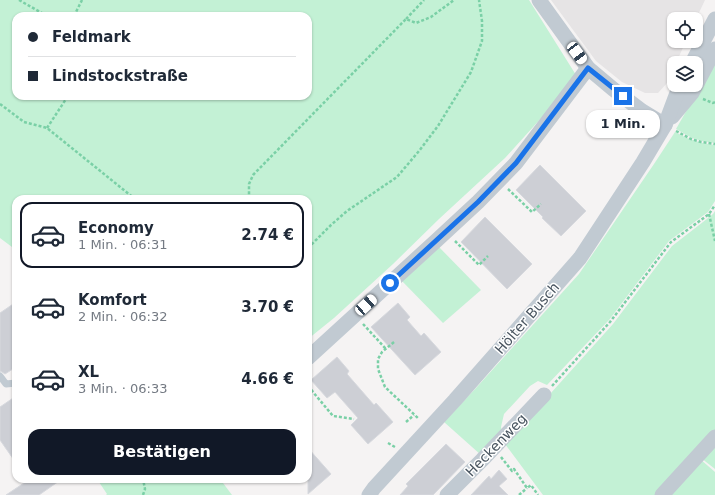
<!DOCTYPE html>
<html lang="de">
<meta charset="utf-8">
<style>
body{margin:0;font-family:"DejaVu Sans",sans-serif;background:#f6f6f7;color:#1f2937;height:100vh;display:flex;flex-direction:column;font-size:15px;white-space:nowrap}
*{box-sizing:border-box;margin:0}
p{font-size:13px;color:#747a83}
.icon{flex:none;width:22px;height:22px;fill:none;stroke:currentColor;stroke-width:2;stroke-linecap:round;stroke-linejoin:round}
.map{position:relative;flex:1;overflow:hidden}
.sheet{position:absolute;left:12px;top:195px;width:300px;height:288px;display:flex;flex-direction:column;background:#fff;border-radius:12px;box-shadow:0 1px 3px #0004}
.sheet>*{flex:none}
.guide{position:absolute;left:12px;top:12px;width:300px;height:88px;border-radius:12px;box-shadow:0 1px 3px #0004;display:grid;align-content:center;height:88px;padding:0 16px;background:#fff}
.fabs{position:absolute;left:667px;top:12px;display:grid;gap:8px}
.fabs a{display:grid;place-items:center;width:36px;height:36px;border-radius:8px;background:#fff;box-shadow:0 1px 3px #0004;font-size:20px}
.end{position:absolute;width:18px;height:18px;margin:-9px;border:5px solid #1a73e8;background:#fff;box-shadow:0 0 0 2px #fff}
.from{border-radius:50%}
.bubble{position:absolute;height:28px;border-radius:12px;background:#fff;box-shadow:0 1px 3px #0004;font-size:13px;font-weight:700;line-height:28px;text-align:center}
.car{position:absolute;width:12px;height:24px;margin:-12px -6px;border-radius:5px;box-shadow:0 0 3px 1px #0007;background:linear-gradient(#fff 24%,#345 0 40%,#fff 0 76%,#345 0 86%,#fff 0)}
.guide b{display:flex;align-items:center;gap:14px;height:38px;font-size:15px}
.guide b+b{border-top:1px solid #e0e1e3}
.guide i{width:10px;height:10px;background:#1f2937}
ul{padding:7px 0 0;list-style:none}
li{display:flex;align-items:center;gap:12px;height:66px;margin:0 8px 6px;padding:0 8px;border:2px solid transparent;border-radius:12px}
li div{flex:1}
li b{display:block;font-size:15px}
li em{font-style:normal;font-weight:700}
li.active{border-color:#111827}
li>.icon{width:36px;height:36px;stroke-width:1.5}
.primary-button{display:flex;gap:8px;margin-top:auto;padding:8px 16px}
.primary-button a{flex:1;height:46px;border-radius:12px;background:#111827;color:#fff;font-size:16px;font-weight:700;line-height:46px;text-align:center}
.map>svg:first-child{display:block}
</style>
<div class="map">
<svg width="715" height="495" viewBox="0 0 715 495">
<rect width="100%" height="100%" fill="#f5f3f3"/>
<path fill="#e6e4e5" d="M551,0H705L696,19H674V41H686L676,63H674V68L667,83L658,93H645L622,82L596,61Z"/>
<g fill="#c3f1d5" fill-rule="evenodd">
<path d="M0,0H529L576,75L562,95L505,158L439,219L393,264L334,318L308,339V199H16V250L0,238ZM16,16H308V96H16Z"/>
<path d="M715,61V143L702,141L692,138L676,129Z"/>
<path d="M675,132C690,140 698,143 715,145V201L708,212L669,241L609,320L547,385L538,381L530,386L504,414L501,427L502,432L481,455L444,422L476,388L579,274L654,164Z"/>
<path d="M715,211V430L656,495H543L505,444L613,324L672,246L703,222L713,214Z"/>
<path d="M437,245L481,290L443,323L401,280Z"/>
<path d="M715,443V469L701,458Z"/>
<path d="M700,459L715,472V495H666Z"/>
<path d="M97,479H220L232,495H106L107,494Z"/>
</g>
<g fill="#cdcfd5" stroke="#d7d9de">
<path d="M540,165L586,211L561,236L542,218L543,217L516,190Z"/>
<path d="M485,217L532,264L507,289L461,242Z"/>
<path d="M16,302V367L5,374L2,372L0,371V313Z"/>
<path d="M398,303L410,317L407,320L421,336L424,333L441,352L415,375L371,327Z"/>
<path d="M337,357L349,371L347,374L374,405L376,403L393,422L368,444L351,425L358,418L335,392L327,398L311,380Z"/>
<path d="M16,396V463L0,440V407Z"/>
<path d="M446,444L465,462L433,495H400L408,486L406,484Z"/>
<path d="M308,448L331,474L308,494Z"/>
<path d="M499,470L507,479L499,486L508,495H471L489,476L491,479Z"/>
<path d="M30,479H62L39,495H6Z"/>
</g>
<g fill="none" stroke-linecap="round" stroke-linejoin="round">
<g stroke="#7ad0a6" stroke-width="2.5" stroke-dasharray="3 2" stroke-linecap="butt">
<path d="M19,0L47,16"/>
<path d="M74,16L82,0"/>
<path d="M406,19L424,0"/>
<path d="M703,99L713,103L715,102"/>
<path d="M0,104L24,122L47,128L135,199"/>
<path d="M47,128L68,96"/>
<path d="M676,131L691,139L701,142L715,144"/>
<path d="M508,189L532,212L541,204"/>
<path d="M250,199L249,197V184L253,175L406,19L416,23L431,17L454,0"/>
<path d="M709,214L715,241"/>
<path d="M455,241L479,265L488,256"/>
<path d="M308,248L331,225L347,211L397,177L419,151L438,126L471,72L482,41V21L479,0"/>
<path d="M363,324L386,349"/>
<path d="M394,342L382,352L378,359V369L385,387L419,419"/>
<path d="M308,386L333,416L354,419"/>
<path d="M552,386L610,322L671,242L709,214L715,205"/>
<path d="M406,422L414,415"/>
<path d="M388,443L395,447"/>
<path d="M501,457L512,471L514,469L527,488L531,485L538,495"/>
<path d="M143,495L145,489L143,479"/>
<path d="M519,495L527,488"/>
</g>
<path stroke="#c1cad2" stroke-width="7" d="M0,376L6,384L16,383"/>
<g stroke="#c1cad2" stroke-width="15">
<path d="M539,0L588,68L613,89L642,111L665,125"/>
<path d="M692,63L715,19"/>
<path d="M672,117L692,93L715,49"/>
<path d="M308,358L437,240L478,202L516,163L588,68"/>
<path d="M369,495L374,488L455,400L580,258L643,162L665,125L680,85"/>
<path d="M447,495L482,460L544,395"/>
<path d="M662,495L715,437"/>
</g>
</g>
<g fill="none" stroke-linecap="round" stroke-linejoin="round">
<path stroke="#1a73e8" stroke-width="5" d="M390,283L478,202L516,163L588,68L623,96"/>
</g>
<g text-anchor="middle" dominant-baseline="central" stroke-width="3" stroke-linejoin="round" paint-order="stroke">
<g font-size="14" fill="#4a5661" stroke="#fff">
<text transform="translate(527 318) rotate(-49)">Hölter Busch</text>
<text transform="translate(496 445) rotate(-46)">Heckenweg</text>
</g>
</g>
</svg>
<div class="fabs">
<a><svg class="icon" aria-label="locate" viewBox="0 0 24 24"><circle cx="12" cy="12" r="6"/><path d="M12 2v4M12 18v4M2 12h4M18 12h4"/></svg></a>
<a><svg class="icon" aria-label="layers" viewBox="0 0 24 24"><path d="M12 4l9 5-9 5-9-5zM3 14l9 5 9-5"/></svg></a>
</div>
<i class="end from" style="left:390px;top:283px"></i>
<i class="end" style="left:623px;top:96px"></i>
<div class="bubble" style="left:586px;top:110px;width:74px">1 Min.</div>
<i class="car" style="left:577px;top:53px;rotate:143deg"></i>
<i class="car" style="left:366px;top:305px;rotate:48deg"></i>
<div class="guide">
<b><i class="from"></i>Feldmark</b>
<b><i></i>Lindstockstraße</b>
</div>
<section class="sheet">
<ul>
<li class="active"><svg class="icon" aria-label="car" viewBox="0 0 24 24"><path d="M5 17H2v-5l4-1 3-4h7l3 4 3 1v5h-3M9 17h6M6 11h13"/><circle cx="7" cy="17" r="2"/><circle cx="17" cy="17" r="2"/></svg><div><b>Economy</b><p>1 Min. · 06:31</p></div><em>2.74 €</em></li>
<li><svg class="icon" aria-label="car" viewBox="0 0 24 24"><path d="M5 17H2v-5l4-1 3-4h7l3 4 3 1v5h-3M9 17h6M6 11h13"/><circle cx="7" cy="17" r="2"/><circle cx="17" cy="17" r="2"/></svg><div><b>Komfort</b><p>2 Min. · 06:32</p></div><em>3.70 €</em></li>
<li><svg class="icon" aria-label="car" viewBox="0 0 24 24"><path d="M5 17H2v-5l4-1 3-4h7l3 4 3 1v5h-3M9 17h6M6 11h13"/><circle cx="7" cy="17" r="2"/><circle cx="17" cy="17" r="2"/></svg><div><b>XL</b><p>3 Min. · 06:33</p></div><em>4.66 €</em></li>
</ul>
<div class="primary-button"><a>Bestätigen</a></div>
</section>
</div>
